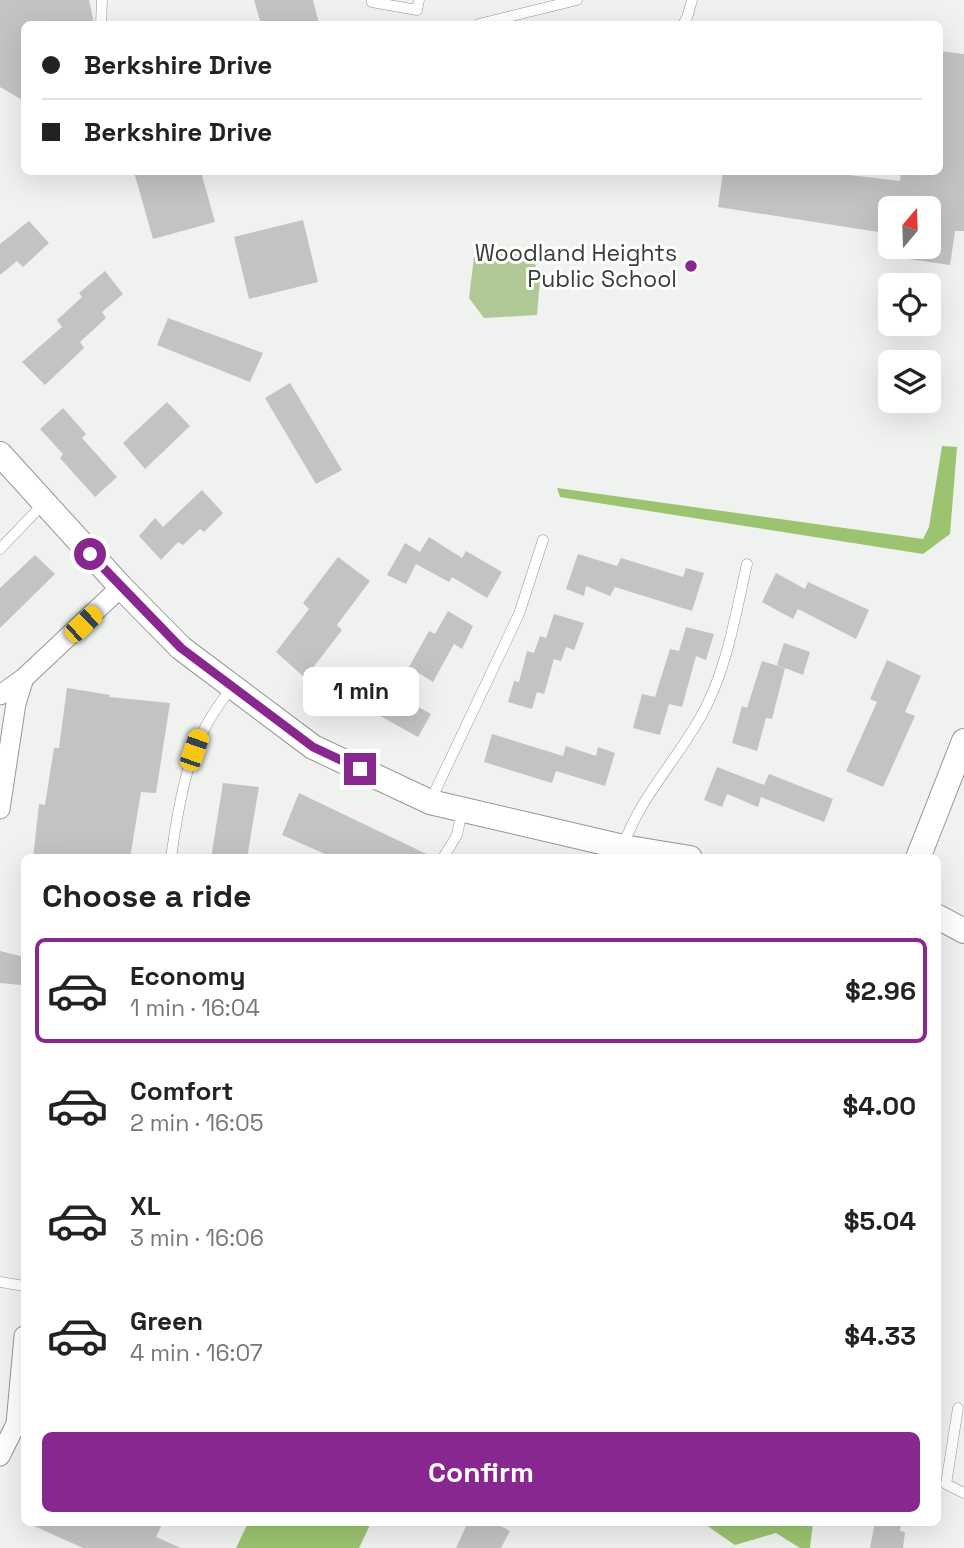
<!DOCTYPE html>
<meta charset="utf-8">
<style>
body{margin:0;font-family:"Space Grotesk",sans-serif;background:#f2f2f2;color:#222;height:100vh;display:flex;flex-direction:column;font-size:26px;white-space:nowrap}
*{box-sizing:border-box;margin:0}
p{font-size:23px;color:#767676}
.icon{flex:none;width:38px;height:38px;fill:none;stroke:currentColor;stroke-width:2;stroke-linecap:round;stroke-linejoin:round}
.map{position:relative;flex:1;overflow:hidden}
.drawer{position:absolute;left:21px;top:854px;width:920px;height:672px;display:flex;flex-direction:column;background:#fff;border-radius:10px;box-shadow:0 7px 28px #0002}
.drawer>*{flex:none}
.banner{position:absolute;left:21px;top:21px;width:922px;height:154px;border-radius:10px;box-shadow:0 7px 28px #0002;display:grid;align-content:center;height:154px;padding:0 21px;background:#fff}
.needle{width:46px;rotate:19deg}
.buttons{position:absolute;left:878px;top:196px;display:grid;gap:14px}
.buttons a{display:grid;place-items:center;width:63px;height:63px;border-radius:10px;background:#fff;box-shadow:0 7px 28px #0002;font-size:35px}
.end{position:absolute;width:32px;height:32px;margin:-16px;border:9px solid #892790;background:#fff;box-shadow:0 0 0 4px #fff}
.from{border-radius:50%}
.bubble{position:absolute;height:49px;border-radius:10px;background:#fff;box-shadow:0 7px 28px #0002;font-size:23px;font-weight:800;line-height:49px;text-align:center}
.car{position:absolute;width:21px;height:42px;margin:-21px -10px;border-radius:9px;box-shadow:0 0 5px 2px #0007;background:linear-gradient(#f5c518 24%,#345 0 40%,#f5c518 0 76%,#345 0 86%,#f5c518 0)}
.banner b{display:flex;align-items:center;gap:24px;height:66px;font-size:26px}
.banner b+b{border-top:2px solid #e0e0e0}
.banner i{width:18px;height:18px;background:#222}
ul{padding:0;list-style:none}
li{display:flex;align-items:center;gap:21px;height:105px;margin:0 14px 10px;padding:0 7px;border:4px solid transparent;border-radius:10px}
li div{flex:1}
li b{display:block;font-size:26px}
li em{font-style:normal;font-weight:800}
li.selected{border-color:#892790}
li>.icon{width:63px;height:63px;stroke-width:1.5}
h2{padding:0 21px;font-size:32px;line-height:84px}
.button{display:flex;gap:14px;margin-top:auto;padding:14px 21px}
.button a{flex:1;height:80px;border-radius:10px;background:#892790;color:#fff;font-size:28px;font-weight:800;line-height:80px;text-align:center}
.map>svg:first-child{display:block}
</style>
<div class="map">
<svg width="964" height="1548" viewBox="0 0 964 1548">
<rect width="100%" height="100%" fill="#f0f2ef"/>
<path fill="#afc895" d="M513,252L534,261L540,279L537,315L484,318L469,298L474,257Z"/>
<g fill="#9cc370">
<path d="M942,446L957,447L950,534L923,554L560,497L557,488L923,539L929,527Z"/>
<path d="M248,1523V1522L371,1523L359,1548H236Z"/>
<path d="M703,1523H813L810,1548H800L776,1533L735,1545Z"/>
</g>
<g fill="#c3c4c1">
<path d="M0,0H89L94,24H24V30L21,31L24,45V101L0,87Z"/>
<path d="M254,0H313L319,24H261Z"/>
<path d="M940,51L964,54V231H955L950,265L881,255L882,247H929V208H891V234L718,207L723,172H823L900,181L901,172H940Z"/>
<path d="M134,172H201L215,222L153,239Z"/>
<path d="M303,220L318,282L249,299L234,237Z"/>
<path d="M29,221L49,243L23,267L17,261L0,275V244Z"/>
<path d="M105,271L123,294L102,312L106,318L80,342L84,348L45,385L22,362L62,327L57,320L82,297L79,293Z"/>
<path d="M168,318L263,353L250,382L157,345Z"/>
<path d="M290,383L342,470L316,484L265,398Z"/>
<path d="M167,402L190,426L145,469L123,443Z"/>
<path d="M63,408L86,434L82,438L117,477L95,497L60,458L63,454L40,429Z"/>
<path d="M202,490L223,513L204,532L200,529L183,545L178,542L161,560L139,536L155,518L163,527Z"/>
<path d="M429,537L462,558L466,551L502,572L487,598L452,577L449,582L416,564L406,584L387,575L405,543L420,552Z"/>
<path d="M578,554L617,566L621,558L683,577L686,568L704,573L692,611L615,587L610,596L586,586L584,596L566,589Z"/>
<path d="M35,555L55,574L0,628V588Z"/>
<path d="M338,557L370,581L337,625L342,630L305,678L276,652L309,609L303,603Z"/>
<path d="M776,573L805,589L808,582L869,610L856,639L798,609L793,619L762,602Z"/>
<path d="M448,611L473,626L462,649L454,644L433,682L409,667L429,631L435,634Z"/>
<path d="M554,614L584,623L574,650L566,647L561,661L554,659L544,694L537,692L532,709L508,702L514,681L519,682L527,651L534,653L540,636L546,638Z"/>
<path d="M686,627L714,634L706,660L696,656L682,707L669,704L660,735L633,728L642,694L655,697L670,649L679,651Z"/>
<path d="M784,643L810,652L803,675L777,665Z"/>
<path d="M887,660L921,676L905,712L915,716L883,787L846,771L877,702L870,699Z"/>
<path d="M762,661L785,668L772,719L766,718L757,751L732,743L742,706L747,708Z"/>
<path d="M352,670L431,714L418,737L339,693Z"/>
<path d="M67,688L110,695L109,697L170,703L156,793L141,792L130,858H33L39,804L45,805L54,748H59Z"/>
<path d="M492,734L563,756L566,746L596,756L598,747L615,753L605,786L556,771L552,783L484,762Z"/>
<path d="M717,767L764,785L769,774L833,799L824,822L761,797L758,807L727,794L722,807L704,800Z"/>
<path d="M223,783L259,787L247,858H211Z"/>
<path d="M299,793L435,858H334L282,835Z"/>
<path d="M0,951L24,957L21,985L0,983Z"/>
<path d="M25,1522H163L156,1537L181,1548H83Z"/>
<path d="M468,1522H493L510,1531L501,1548H456Z"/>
<path d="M875,1522H901L900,1531L905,1532L903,1548H870Z"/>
</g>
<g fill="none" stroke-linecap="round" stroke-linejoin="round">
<g stroke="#959794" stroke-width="11">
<g id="service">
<path d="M372,0V2L417,10L419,0"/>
<path d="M101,24L102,0"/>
<path d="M479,24L577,0"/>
<path d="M683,24L687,18L692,0"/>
<path d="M0,549L44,503"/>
<path d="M430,802L519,614L543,540"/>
<path d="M623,846C640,798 675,762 700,718C727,671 735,616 747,564"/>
<path d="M171,858C180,793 189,738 232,688"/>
<path d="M443,858L457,835L462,811"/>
<path d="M0,1282L24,1286"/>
<path d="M958,1408L946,1484L964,1493"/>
</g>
</g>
<g stroke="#959794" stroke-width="21">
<g id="minor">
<path d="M0,695L24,678L121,587"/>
<path d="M0,809L16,703L24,678"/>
<path d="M0,1456L16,1424L24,1336"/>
</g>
</g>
<g stroke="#959794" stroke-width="26">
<g id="tertiary">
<path d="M0,454L121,587L181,648L313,747L430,802L623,847L690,858"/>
<path d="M918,858L964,741"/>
<path d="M938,917L964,931"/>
</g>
</g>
<use href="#service" stroke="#fff" stroke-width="10"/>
<use href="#minor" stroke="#fff" stroke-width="19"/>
<use href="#tertiary" stroke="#fff" stroke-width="24"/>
</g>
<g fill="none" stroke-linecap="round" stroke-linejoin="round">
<path stroke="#892790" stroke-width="9" d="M90,554L181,648L313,747L360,769"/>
</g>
<circle fill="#892790" stroke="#fdfffc" stroke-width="2.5" cx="691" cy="266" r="7"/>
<g text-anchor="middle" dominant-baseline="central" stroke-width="6" stroke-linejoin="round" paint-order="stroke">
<g font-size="23" fill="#3b3c3a" stroke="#fdfffc" text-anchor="end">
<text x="677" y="253">Woodland Heights<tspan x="677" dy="26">Public School</tspan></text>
</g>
</g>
</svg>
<div class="buttons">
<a><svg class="needle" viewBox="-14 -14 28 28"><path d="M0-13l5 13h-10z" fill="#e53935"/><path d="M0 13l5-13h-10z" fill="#767676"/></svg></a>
<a><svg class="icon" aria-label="locate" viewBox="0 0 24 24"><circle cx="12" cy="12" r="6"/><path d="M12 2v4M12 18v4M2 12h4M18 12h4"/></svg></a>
<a><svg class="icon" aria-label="layers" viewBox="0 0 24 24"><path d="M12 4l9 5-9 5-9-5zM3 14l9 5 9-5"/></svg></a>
</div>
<i class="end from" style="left:90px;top:554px"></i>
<i class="end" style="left:360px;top:769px"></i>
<div class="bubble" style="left:303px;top:667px;width:116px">1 min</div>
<i class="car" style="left:83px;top:624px;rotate:47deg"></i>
<i class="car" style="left:194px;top:750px;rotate:19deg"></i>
<div class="banner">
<b><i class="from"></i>Berkshire Drive</b>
<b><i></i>Berkshire Drive</b>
</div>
<section class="drawer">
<h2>Choose a ride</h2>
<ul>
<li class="selected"><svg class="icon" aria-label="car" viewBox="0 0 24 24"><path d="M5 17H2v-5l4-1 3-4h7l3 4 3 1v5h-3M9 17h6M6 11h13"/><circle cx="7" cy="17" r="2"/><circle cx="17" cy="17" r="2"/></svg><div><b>Economy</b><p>1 min · 16:04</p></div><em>$2.96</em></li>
<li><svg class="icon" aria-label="car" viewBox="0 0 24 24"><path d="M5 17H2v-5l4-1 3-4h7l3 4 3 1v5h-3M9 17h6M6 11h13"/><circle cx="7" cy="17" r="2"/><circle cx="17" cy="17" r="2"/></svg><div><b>Comfort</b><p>2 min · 16:05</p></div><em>$4.00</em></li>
<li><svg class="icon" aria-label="car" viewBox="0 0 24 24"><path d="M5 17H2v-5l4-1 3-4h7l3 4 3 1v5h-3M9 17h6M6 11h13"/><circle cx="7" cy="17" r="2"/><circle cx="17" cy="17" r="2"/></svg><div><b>XL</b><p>3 min · 16:06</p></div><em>$5.04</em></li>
<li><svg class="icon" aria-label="car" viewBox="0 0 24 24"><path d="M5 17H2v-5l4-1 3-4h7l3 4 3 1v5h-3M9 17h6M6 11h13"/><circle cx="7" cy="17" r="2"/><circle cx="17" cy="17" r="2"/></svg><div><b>Green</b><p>4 min · 16:07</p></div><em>$4.33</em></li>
</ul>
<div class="button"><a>Confirm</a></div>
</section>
</div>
